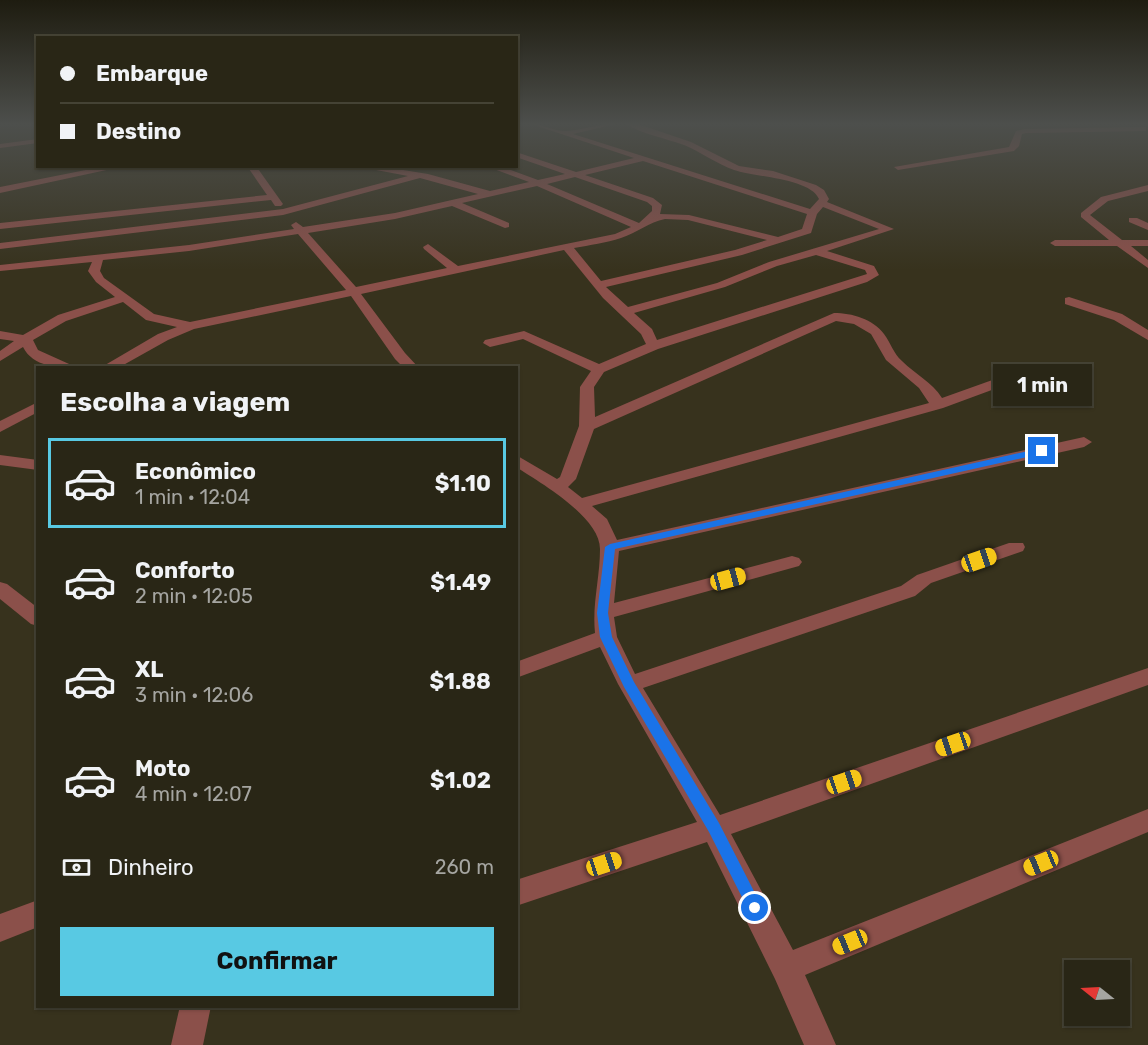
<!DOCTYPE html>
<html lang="pt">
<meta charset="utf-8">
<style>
body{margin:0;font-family:Rubik,sans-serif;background:#312e1f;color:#f1f3f6;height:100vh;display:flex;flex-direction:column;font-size:22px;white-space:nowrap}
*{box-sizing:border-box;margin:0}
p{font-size:20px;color:#a5a5a1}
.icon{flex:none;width:33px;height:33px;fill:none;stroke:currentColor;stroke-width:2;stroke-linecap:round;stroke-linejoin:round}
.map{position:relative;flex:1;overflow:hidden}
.sheet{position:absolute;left:36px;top:366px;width:482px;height:642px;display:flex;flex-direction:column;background:#292616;border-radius:0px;box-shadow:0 2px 4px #0004,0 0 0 2px #454335}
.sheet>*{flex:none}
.hud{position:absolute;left:36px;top:36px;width:482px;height:132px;border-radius:0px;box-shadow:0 2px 4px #0004,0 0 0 2px #454335;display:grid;align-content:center;height:132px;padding:0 24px;background:#292616}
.needle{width:39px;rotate:288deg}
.tools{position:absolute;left:1064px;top:960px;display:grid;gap:12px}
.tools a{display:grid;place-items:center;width:66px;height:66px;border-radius:0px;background:#292616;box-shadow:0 2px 4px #0004,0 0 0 2px #454335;font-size:30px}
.end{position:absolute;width:27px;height:27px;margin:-14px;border:8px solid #1a73e8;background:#fff;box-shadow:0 0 0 3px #fff}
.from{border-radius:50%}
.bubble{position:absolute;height:42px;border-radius:0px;background:#292616;box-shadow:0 2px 4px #0004,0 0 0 2px #454335;font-size:20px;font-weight:700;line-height:42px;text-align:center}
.car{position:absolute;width:18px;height:36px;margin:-18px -9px;border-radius:8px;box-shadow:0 0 4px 2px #0007;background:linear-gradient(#f5c518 24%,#345 0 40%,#f5c518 0 76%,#345 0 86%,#f5c518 0)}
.hud b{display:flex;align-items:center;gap:21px;height:57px;font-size:22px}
.hud b+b{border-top:2px solid #454335}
.hud i{width:15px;height:15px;background:#f1f3f6}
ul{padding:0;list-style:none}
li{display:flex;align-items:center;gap:18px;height:90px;margin:0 12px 9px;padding:0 12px;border:3px solid transparent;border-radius:0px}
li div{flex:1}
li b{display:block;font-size:22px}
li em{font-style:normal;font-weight:700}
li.on{border-color:#58c9e3}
li>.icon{width:54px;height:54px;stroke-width:1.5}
h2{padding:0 24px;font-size:27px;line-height:72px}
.pay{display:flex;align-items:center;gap:15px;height:66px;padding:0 24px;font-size:22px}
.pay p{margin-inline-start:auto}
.primary-button{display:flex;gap:12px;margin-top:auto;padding:12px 24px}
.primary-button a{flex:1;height:69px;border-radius:0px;background:#58c9e3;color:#111;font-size:24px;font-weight:700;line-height:69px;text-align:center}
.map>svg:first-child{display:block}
</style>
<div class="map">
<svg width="1148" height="1045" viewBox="0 0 1148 1045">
<rect width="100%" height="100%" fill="#37321d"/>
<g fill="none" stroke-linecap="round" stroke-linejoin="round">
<g fill="#8b504a" fill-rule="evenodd">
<path d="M528,123C541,123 552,131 565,131C579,131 601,123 620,123L573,134L810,209L819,199C810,178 754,177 734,170C717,164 701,152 684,145C665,138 641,134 624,123H635L691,142L739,166L773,171L816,185L824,190L829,199L827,202L894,229L827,251L874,266L879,275L867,282L658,349L604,372L594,387L595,417L834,313C852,313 873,319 884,334C891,343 893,353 902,361C915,374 932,382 942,398L998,378L1003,377L1010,381L1008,384L943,408L592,506L607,519L617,540L1084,437L1092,442L1084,447L619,551L614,603L792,556L799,558L802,562L799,566L614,617L617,637L635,674L901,586L917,575L1009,543H1023L1025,547L1023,551L931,583L915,596L643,688L720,815L1148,668V685L731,834L793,950L1148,809V832L805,975L836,1045H804L775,979L707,842L516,906V880L697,822L618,684L600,647L516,678V662L595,633C592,604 600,578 600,549C600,517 541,483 516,467V455L557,479L560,477L579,426L580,387L591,371L523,339L490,347L483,343L485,340L524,331L599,364L646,344L641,334L603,298L564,250L361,294L405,353L419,368H404L395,359L351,296L194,329L168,340L118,368H100L158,334L177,327L146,320L123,302L66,321L33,340L38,350L78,368C58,368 33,367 23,347L0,361V351L14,341L0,339V331L23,335L58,315L115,297L96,282L88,271L92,262L0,271V265L189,245L294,229L291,225L296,222L303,227L395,213L478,194L420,178L283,215L0,249V243L283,209L408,176L355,166H378L428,174L490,191L529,182L486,166H500L538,180L565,174L516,157V152L576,172L634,158ZM643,161L807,214L802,229L778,237L689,215L660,214L662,205L653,198L585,175ZM575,177L647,202L652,206V211L639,223L547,184ZM537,186L631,227L615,234L458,266L428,244L423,247L424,249L447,268L356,287L308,233L395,219L452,206L505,228L509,227V223L462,203ZM823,207L879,229L769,262L717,283L628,307L606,287L742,255L811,233L817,214ZM665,219L688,220L767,240L735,250L601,281L574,248C590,245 606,243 621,238C637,233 649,222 665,219ZM298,234L346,290L190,322L154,314L104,278L100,271L103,260L189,251ZM816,255L865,270L867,274L657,340L652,329L634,313L725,287L777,266ZM836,321L854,324L871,334L886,360L919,388L929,403L582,498L568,487L576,479L594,429Z"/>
<path d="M1143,127H1146V131L1026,133L1022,134L1019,146L1014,151L898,170L894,167L1009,147L1016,131L1025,129Z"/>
<path d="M38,139V143L0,148V144Z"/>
<path d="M106,166H125L0,193V187Z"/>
<path d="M247,166H256L283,204L281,206H275L271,200L0,229V223L267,195Z"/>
<path d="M1148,185V191L1108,201L1090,215L1122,240H1148V246H1131L1148,260V268L1117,246H1055L1050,243L1055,240H1109L1081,217V213L1101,197Z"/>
<path d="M1129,218H1137L1148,223V230L1129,222Z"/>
<path d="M1069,297L1122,314L1148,330V340L1114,320L1065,304V298Z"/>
<path d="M38,402V412L0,432V421Z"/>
<path d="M0,455L38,460V470L0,465Z"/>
<path d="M0,582L7,584L38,608V626L31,624L0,599Z"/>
<path d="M38,900V927L0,942V914Z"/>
<path d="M180,1006H211L203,1045H171Z"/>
</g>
</g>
<linearGradient id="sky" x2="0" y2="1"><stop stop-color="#1e1c10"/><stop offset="0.46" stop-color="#4d4f4c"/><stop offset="1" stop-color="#4d4f4c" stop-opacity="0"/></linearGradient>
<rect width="1148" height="270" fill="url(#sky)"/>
<path fill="#1a73e8" d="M1042,448L1045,449V453L615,549L608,613L612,637L634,682L719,823L760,903L763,908L760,913L755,915L750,913L709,832L624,687L600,637L597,613L605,547L610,544Z"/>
</svg>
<div class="tools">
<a><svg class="needle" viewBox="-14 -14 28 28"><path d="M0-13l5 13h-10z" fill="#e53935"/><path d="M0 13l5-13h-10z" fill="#a5a5a1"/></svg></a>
</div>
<i class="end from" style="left:755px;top:908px"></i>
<i class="end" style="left:1042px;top:451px"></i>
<div class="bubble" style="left:993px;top:364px;width:99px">1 min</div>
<i class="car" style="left:979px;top:560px;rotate:71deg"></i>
<i class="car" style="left:728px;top:579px;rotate:75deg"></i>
<i class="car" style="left:953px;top:744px;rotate:251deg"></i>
<i class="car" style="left:844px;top:782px;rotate:71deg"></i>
<i class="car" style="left:1041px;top:863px;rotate:248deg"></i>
<i class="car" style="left:604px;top:864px;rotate:72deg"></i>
<i class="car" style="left:850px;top:942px;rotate:248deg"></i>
<div class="hud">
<b><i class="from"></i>Embarque</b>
<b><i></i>Destino</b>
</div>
<section class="sheet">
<h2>Escolha a viagem</h2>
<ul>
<li class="on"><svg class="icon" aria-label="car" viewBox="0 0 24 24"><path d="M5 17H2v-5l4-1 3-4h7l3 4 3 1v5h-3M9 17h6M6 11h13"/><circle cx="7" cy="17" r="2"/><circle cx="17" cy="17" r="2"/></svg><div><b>Econômico</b><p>1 min · 12:04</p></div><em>$1.10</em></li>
<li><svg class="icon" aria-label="car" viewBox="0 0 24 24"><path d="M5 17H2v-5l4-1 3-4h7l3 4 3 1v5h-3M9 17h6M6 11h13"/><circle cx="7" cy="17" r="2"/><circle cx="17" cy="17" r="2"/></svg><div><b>Conforto</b><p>2 min · 12:05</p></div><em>$1.49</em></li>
<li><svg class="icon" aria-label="car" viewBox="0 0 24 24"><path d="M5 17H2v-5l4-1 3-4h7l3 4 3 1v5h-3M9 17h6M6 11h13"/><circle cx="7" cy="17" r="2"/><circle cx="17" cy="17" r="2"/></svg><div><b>XL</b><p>3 min · 12:06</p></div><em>$1.88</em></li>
<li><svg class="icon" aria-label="car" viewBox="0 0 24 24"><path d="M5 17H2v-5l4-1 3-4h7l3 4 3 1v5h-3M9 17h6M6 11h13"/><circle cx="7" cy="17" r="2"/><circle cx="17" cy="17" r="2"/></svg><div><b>Moto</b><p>4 min · 12:07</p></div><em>$1.02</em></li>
</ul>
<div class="pay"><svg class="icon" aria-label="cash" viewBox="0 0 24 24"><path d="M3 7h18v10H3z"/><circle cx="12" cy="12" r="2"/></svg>Dinheiro<p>260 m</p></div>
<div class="primary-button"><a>Confirmar</a></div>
</section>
</div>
